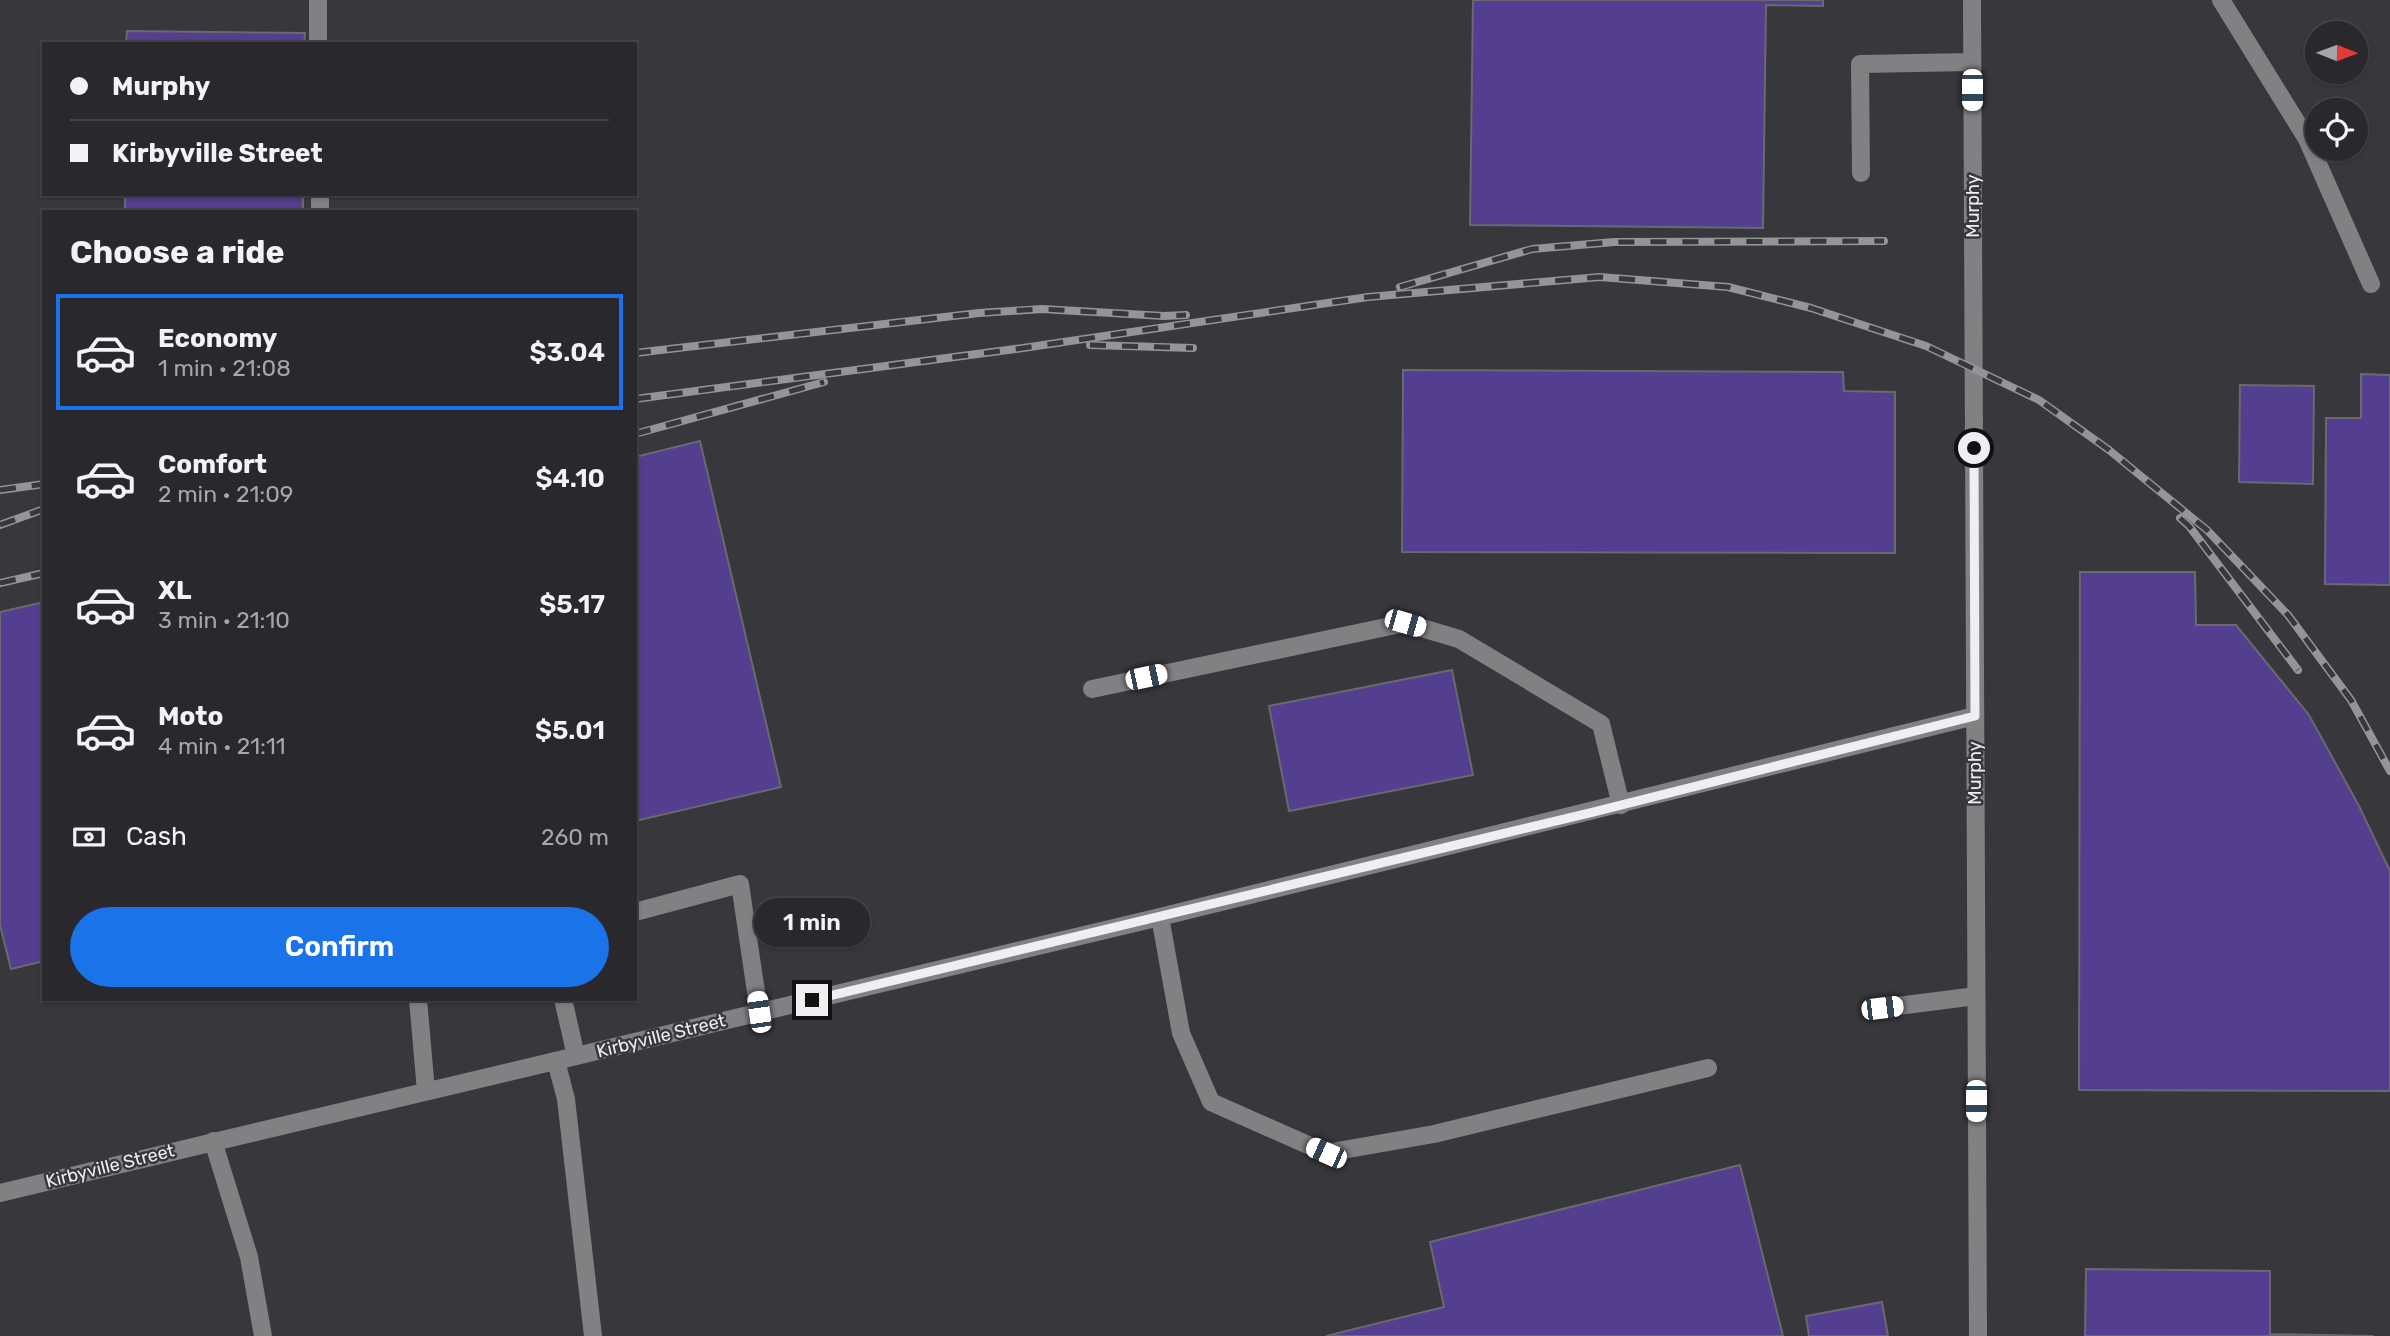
<!DOCTYPE html>
<meta charset="utf-8">
<style>
body{margin:0;font-family:Rubik,sans-serif;background:#313135;color:#f1f3f6;height:100vh;display:flex;flex-direction:column;font-size:26px;white-space:nowrap}
*{box-sizing:border-box;margin:0}
p{font-size:23px;color:#a5a6aa}
.icon{flex:none;width:38px;height:38px;fill:none;stroke:currentColor;stroke-width:2;stroke-linecap:round;stroke-linejoin:round}
.map{position:relative;flex:1;overflow:hidden}
.side{position:absolute;left:42px;top:210px;width:595px;height:791px;display:flex;flex-direction:column;background:#29292d;border-radius:0px;box-shadow:0 2px 5px #0004,0 0 0 2px #454549}
.side>*{flex:none}
.guide{position:absolute;left:42px;top:42px;width:595px;height:154px;border-radius:0px;box-shadow:0 2px 5px #0004,0 0 0 2px #454549;display:grid;align-content:center;height:154px;padding:0 28px;background:#29292d}
.needle{width:46px;rotate:91deg}
.fabs{position:absolute;left:2305px;top:21px;display:grid;gap:14px}
.fabs a{display:grid;place-items:center;width:63px;height:63px;border-radius:50%;background:#29292d;box-shadow:0 2px 5px #0004,0 0 0 2px #454549;font-size:35px}
.end{position:absolute;width:32px;height:32px;margin:-16px;border:9px solid #efeef2;background:#111;box-shadow:0 0 0 4px #111}
.from{border-radius:50%}
.bubble{position:absolute;height:49px;border-radius:24px;background:#29292d;box-shadow:0 2px 5px #0004,0 0 0 2px #454549;font-size:23px;font-weight:600;line-height:49px;text-align:center}
.car{position:absolute;width:21px;height:42px;margin:-21px -10px;border-radius:9px;box-shadow:0 0 5px 2px #0007;background:linear-gradient(#fff 24%,#345 0 40%,#fff 0 76%,#345 0 86%,#fff 0)}
.guide b{display:flex;align-items:center;gap:24px;height:66px;font-size:26px}
.guide b+b{border-top:2px solid #454549}
.guide i{width:18px;height:18px;background:#f1f3f6}
ul{padding:0;list-style:none}
li{display:flex;align-items:center;gap:21px;height:116px;margin:0 14px 10px;padding:0 14px;border:4px solid transparent;border-radius:0px}
li div{flex:1}
li b{display:block;font-size:26px}
li em{font-style:normal;font-weight:600}
li.selected{border-color:#1a73e8}
li>.icon{width:63px;height:63px;stroke-width:1.5}
h2{padding:0 28px;font-size:32px;line-height:84px}
.pay{display:flex;align-items:center;gap:18px;height:77px;padding:0 28px;font-size:26px}
.pay p{margin-inline-start:auto}
.action{display:flex;gap:14px;margin-top:auto;padding:14px 28px}
.action a{flex:1;height:80px;border-radius:42px;background:#1a73e8;color:#fff;font-size:28px;font-weight:600;line-height:80px;text-align:center}
.map>svg:first-child{display:block}
</style>
<div class="map">
<svg width="2390" height="1336" viewBox="0 0 2390 1336">
<rect width="100%" height="100%" fill="#37373c"/>
<g fill="#533e8f" stroke="#69696f" stroke-width="2">
<path d="M1473,0H1823V6L1766,5L1763,228L1470,225Z"/>
<path d="M127,31L305,33L304,44H126Z"/>
<rect x="125" y="194" width="178" height="18"/>
<path d="M1403,370L1843,372L1844,391L1895,392V553L1402,552Z"/>
<path d="M2361,374L2390,375V585L2325,584L2326,418H2361Z"/>
<path d="M2240,385L2314,386L2313,484L2239,482Z"/>
<path d="M700,441L781,787L635,821V457Z"/>
<path d="M2080,572H2195L2196,625H2236L2309,715L2359,806L2390,871V1091L2079,1090Z"/>
<path d="M44,602V961L11,969L0,925V612Z"/>
<path d="M1452,670L1473,775L1289,811L1269,706Z"/>
<path d="M1740,1165L1783,1336H1326L1444,1307L1430,1242Z"/>
<path d="M2086,1269L2270,1271V1334L2374,1336H2085Z"/>
<path d="M1882,1302L1888,1336H1809L1806,1316Z"/>
</g>
<g fill="none" stroke-linecap="round" stroke-linejoin="round">
<g stroke="#818184" stroke-width="18">
<path d="M318,0V44"/>
<path d="M1972,0L1978,1336"/>
<path d="M2221,0L2307,139L2371,284"/>
<path d="M1861,173L1860,64L1972,62"/>
<path d="M320,194V212"/>
<path d="M1092,689L1405,623L1459,639L1601,724L1621,805"/>
<path d="M635,912L740,884L759,1012"/>
<path d="M1160,917L1181,1033L1211,1102L1326,1153L1434,1134L1708,1068"/>
<path d="M418,999L426,1091"/>
<path d="M563,999L576,1056"/>
<path d="M1882,1008L1976,996"/>
<path d="M556,1061L566,1099L593,1336"/>
<path d="M213,1141L249,1257L263,1336"/>
<path d="M0,1193L1160,917L1975,716"/>
</g>
<g stroke="#959599" stroke-width="8">
<g id="rail">
<path d="M1400,287L1532,249L1614,242L1884,241"/>
<path d="M1090,345L1193,348"/>
<path d="M635,353L979,313L1042,309L1164,316L1186,315"/>
<path d="M635,399L1023,348L1368,297L1600,277L1728,287L1811,308L1926,346L2039,400L2109,450L2207,530L2288,615L2351,700L2390,771"/>
<path d="M635,434L824,382"/>
<path d="M0,490L44,484"/>
<path d="M2180,518L2189,526L2298,670"/>
<path d="M0,525L44,509"/>
<path d="M0,583L44,573"/>
</g>
</g>
<use href="#rail" stroke="#37373c" stroke-width="5" stroke-dasharray="16" stroke-linecap="butt"/>
</g>
<g fill="none" stroke-linecap="round" stroke-linejoin="round">
<path stroke="#efeef2" stroke-width="9" d="M812,1000L1593,812L1975,716L1974,448"/>
</g>
<g text-anchor="middle" dominant-baseline="central" stroke-width="5" stroke-linejoin="round" paint-order="stroke">
<g font-size="18" fill="#efeef2" stroke="#37373c">
<text transform="translate(1973 206) rotate(-90)">Murphy</text>
<text transform="translate(1975 773) rotate(-90)">Murphy</text>
<text transform="translate(661 1036) rotate(-14)">Kirbyville Street</text>
<text transform="translate(110 1166) rotate(-14)">Kirbyville Street</text>
</g>
</g>
</svg>
<div class="fabs">
<a><svg class="needle" viewBox="-14 -14 28 28"><path d="M0-13l5 13h-10z" fill="#e53935"/><path d="M0 13l5-13h-10z" fill="#a5a6aa"/></svg></a>
<a><svg class="icon" aria-label="locate" viewBox="0 0 24 24"><circle cx="12" cy="12" r="6"/><path d="M12 2v4M12 18v4M2 12h4M18 12h4"/></svg></a>
</div>
<i class="end from" style="left:1974px;top:448px"></i>
<i class="end" style="left:812px;top:1000px"></i>
<div class="bubble" style="left:754px;top:898px;width:116px">1 min</div>
<i class="car" style="left:1972px;top:90px;rotate:180deg"></i>
<i class="car" style="left:1405px;top:623px;rotate:106deg"></i>
<i class="car" style="left:1146px;top:677px;rotate:78deg"></i>
<i class="car" style="left:1882px;top:1008px;rotate:83deg"></i>
<i class="car" style="left:759px;top:1012px;rotate:352deg"></i>
<i class="car" style="left:1976px;top:1101px;rotate:180deg"></i>
<i class="car" style="left:1326px;top:1153px;rotate:294deg"></i>
<div class="guide">
<b><i class="from"></i>Murphy</b>
<b><i></i>Kirbyville Street</b>
</div>
<section class="side">
<h2>Choose a ride</h2>
<ul>
<li class="selected"><svg class="icon" aria-label="car" viewBox="0 0 24 24"><path d="M5 17H2v-5l4-1 3-4h7l3 4 3 1v5h-3M9 17h6M6 11h13"/><circle cx="7" cy="17" r="2"/><circle cx="17" cy="17" r="2"/></svg><div><b>Economy</b><p>1 min · 21:08</p></div><em>$3.04</em></li>
<li><svg class="icon" aria-label="car" viewBox="0 0 24 24"><path d="M5 17H2v-5l4-1 3-4h7l3 4 3 1v5h-3M9 17h6M6 11h13"/><circle cx="7" cy="17" r="2"/><circle cx="17" cy="17" r="2"/></svg><div><b>Comfort</b><p>2 min · 21:09</p></div><em>$4.10</em></li>
<li><svg class="icon" aria-label="car" viewBox="0 0 24 24"><path d="M5 17H2v-5l4-1 3-4h7l3 4 3 1v5h-3M9 17h6M6 11h13"/><circle cx="7" cy="17" r="2"/><circle cx="17" cy="17" r="2"/></svg><div><b>XL</b><p>3 min · 21:10</p></div><em>$5.17</em></li>
<li><svg class="icon" aria-label="car" viewBox="0 0 24 24"><path d="M5 17H2v-5l4-1 3-4h7l3 4 3 1v5h-3M9 17h6M6 11h13"/><circle cx="7" cy="17" r="2"/><circle cx="17" cy="17" r="2"/></svg><div><b>Moto</b><p>4 min · 21:11</p></div><em>$5.01</em></li>
</ul>
<div class="pay"><svg class="icon" aria-label="cash" viewBox="0 0 24 24"><path d="M3 7h18v10H3z"/><circle cx="12" cy="12" r="2"/></svg>Cash<p>260 m</p></div>
<div class="action"><a>Confirm</a></div>
</section>
</div>
